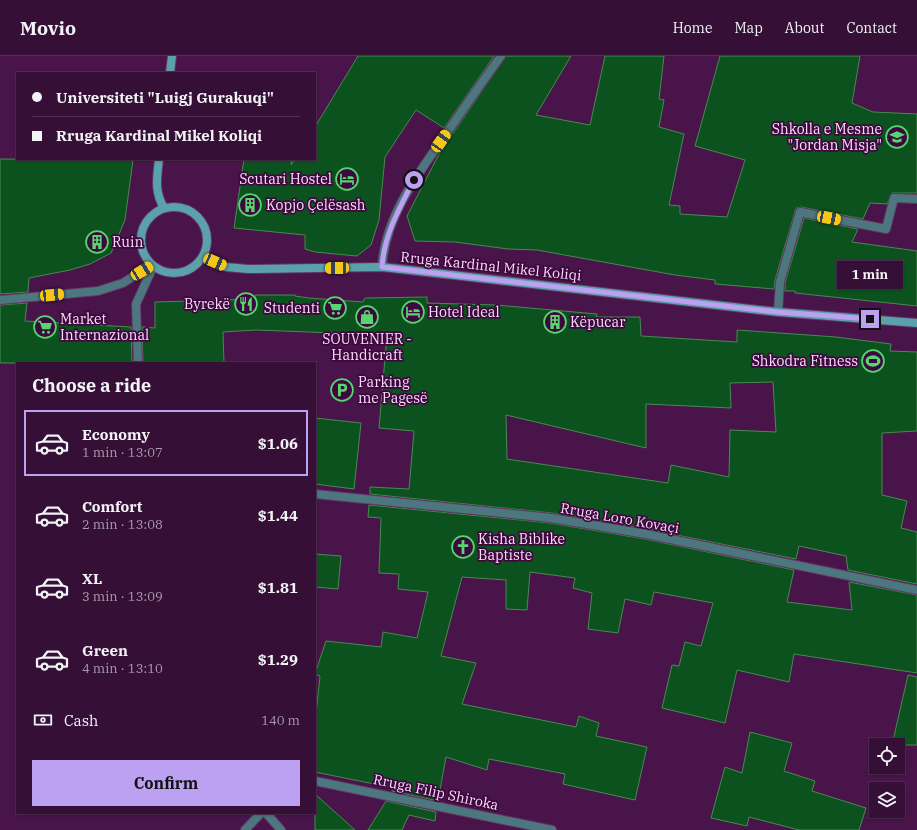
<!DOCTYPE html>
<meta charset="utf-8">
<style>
body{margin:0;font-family:"IBM Plex Serif",serif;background:#3d183f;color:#f1f3f6;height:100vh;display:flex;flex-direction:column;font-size:15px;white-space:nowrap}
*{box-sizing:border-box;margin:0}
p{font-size:13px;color:#aa9cad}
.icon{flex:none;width:22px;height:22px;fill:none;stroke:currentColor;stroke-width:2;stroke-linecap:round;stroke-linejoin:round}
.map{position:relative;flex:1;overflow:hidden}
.side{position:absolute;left:16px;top:306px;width:300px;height:452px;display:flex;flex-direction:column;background:#360f37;border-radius:0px;box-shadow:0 1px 3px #0004,0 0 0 1px #502f52}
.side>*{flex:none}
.hud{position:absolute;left:16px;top:16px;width:300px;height:88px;border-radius:0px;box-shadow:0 1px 3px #0004,0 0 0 1px #502f52;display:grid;align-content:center;height:88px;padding:0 16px;background:#360f37}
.buttons{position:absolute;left:869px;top:682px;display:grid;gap:8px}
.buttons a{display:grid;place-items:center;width:36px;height:36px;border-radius:0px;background:#360f37;box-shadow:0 1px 3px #0004,0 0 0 1px #502f52;font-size:20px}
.end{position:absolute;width:18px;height:18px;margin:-9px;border:5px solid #bca0f2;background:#111;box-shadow:0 0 0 2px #111}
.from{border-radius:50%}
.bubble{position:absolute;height:28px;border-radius:0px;background:#360f37;box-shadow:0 1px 3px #0004,0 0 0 1px #502f52;font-size:13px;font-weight:800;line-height:28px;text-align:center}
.car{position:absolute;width:12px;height:24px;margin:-12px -6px;border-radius:5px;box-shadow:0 0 3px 1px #0007;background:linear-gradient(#f5c518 24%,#345 0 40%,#f5c518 0 76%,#345 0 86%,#f5c518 0)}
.hud b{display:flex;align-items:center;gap:14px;height:38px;font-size:15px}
.hud b+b{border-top:1px solid #502f52}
.hud i{width:10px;height:10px;background:#f1f3f6}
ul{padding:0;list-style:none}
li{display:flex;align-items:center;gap:12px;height:66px;margin:0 8px 6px;padding:0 8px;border:2px solid transparent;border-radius:0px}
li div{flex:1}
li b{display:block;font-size:15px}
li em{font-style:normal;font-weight:800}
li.selected{border-color:#bca0f2}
li>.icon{width:36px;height:36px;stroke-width:1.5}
h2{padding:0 16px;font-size:18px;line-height:48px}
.pay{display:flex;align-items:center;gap:10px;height:44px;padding:0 16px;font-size:15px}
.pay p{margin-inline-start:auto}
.button{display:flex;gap:8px;margin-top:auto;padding:8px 16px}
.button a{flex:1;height:46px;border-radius:0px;background:#bca0f2;color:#111;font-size:16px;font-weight:800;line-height:46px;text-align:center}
header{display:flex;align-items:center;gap:24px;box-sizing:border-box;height:56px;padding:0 20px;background:#360f37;border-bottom:1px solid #502f52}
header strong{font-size:19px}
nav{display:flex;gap:22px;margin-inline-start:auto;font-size:14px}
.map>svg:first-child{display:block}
</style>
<header>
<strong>Movio</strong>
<nav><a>Home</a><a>Map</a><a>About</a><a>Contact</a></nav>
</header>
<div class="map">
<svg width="917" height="774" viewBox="0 0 917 774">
<rect width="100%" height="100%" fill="#481449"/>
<g fill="#0c521f" stroke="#498952" fill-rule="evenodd">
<path d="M358,0H494L444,72L416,54L385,101L379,164L371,189L357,200L315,196L305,193V179L234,172L244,103H292L291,109L295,103H315V71Z"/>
<path d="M506,0H571L536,59L590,69L605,0H664L659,43L664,44L659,71L684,78L669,149L680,150V158L727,161L745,104L695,90L720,0H860L852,47L873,56L917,58V137H892L887,148L870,147L863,163L801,151L796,152L775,224L774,233L715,228V224L675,219L537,194L508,193L455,186L415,185L407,160L440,96Z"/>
<path d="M0,103L133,104L125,164L111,197L90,208L70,214L29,222L28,236L0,238Z"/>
<path d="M804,162L858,173L852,186L917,195V250L795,237V235H785V227Z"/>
<path d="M255,239H295V240L309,242L363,246L365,242L427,241V247L496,249L597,258L596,261H640L641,280L737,286V274L836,281L891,288L890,295L917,296V375L882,377V439L907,445L901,472L917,476V528L848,514L846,500L799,490L796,503L647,473L552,457L370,438V431L409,433L414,375L379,372L387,279L256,274L223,276L224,307H143L142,271L155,272V246L255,243ZM773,326L776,376L730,374L729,421L671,409L668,427L507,403L506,359L646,392V348L731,352L730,327Z"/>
<path d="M27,247L25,265L131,271L132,307H0V249Z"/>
<path d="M315,362L361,367L354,433L315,428Z"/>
<path d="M369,449L550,467L645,483L794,514L787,546L852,554L849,526L917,539V617L794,598L789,626L737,614L725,667L662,652L672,609L679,610L685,586L701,590L713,547L654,536L651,549L625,543L618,577L588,573L592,537L573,532L575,522L530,516L527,554L506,553V524L462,521L441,600L476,607L462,648L576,671L579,660L599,667L596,680L647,691L635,744L563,728L565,718L489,703L487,714L446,701L438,745L392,735L394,732L315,716V668L320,620L315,618L326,585L381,591L383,576L417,582L428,536L398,533L399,518L379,517L381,462L368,461Z"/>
<path d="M315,498L341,500L338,533L315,531Z"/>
<path d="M908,619L917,621V689H892Z"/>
<path d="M750,676L792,687L784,715L815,725L812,735L866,752L859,774H799L749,761L747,770L711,762L725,711L742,717Z"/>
<path d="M315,738L355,774H315Z"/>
<path d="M386,745L436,756L435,765L409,759L402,774H368Z"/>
</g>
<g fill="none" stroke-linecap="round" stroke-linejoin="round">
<g stroke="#643465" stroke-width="10">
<path id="lane" d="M778,256L780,226L800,156L886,173L894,142L917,143"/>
</g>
<g stroke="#643465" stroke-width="10">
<g id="street">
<path d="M382,211C385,160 418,118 446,78C464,52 482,26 501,0"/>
<path d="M0,244L98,235L123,227L151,209"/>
<path d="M138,307L136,248L153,211"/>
<path d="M315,438L551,462L646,478L917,534"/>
<path d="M315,725L552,774"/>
<path d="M266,757L281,774"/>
<path d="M245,774L261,757"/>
</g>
</g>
<g stroke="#643465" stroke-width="10">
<g id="secondary">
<path d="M170,17L172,0"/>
<path d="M159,103C157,122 154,135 164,152"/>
<circle cx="174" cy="184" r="33"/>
<path d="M203,201L226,211L248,213L382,211L778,256L917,267"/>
</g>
</g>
<use href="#lane" stroke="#4d777e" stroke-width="8"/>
<use href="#street" stroke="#4d777e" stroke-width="8"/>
<use href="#secondary" stroke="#5ba1ab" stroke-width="8"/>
</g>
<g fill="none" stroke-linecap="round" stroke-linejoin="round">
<path stroke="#bca0f2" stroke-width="5" d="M414,124C399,153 384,179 382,211L778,256L870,263"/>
</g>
<defs>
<g id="school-ring" transform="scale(1.15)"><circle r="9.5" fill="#3d083e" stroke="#58d570" stroke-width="1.5"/><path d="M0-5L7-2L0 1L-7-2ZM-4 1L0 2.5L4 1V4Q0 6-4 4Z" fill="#58d570"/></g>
<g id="hotel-ring" transform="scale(1.15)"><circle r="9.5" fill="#3d083e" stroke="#58d570" stroke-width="1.5"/><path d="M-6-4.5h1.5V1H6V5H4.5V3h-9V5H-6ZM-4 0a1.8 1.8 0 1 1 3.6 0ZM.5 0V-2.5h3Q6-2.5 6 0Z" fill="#58d570"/></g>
<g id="building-ring" transform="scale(1.15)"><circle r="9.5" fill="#3d083e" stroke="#58d570" stroke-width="1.5"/><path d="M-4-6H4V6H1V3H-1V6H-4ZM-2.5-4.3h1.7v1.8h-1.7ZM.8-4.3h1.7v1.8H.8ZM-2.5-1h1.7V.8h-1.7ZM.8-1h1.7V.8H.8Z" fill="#58d570"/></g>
<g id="restaurant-ring" transform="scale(1.15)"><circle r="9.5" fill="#3d083e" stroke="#58d570" stroke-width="1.5"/><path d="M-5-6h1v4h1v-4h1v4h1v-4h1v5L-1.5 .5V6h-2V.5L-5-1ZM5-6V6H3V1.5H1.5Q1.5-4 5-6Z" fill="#58d570"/></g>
<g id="supermarket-ring" transform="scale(1.15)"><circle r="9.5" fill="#3d083e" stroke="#58d570" stroke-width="1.5"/><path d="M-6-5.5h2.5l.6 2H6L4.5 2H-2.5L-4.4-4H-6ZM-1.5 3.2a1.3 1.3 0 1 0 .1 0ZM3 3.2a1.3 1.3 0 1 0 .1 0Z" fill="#58d570"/></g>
<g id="shop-ring" transform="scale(1.15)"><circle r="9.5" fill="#3d083e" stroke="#58d570" stroke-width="1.5"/><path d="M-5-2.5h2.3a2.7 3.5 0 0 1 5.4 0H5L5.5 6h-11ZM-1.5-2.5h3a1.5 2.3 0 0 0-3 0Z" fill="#58d570"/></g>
<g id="stadium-ring" transform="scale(1.15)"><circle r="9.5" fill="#3d083e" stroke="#58d570" stroke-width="1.5"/><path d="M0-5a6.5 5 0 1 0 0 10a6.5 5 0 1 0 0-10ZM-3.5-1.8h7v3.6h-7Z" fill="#58d570"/></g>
<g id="parking-ring" transform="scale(1.15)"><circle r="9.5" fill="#3d083e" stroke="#58d570" stroke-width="1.5"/><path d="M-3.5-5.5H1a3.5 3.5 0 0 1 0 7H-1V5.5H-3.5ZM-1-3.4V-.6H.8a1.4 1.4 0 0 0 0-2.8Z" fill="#58d570"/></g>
<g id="church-ring" transform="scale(1.15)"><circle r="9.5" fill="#3d083e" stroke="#58d570" stroke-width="1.5"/><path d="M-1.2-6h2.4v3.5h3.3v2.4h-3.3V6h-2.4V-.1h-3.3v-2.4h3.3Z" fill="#58d570"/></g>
</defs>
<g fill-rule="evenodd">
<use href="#school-ring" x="897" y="81"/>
<use href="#hotel-ring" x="347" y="123"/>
<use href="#building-ring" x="250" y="149"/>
<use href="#building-ring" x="97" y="186"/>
<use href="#restaurant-ring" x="246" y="248"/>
<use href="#supermarket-ring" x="335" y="252"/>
<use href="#hotel-ring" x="413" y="256"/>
<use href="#shop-ring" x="367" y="261"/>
<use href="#building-ring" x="555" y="266"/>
<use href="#supermarket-ring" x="45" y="271"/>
<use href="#stadium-ring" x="873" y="305"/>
<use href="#parking-ring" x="342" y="334"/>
<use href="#church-ring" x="463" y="491"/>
</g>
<g text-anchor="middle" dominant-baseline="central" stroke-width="3.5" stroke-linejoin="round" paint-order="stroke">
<g font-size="14" fill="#fadbf9" stroke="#3d083e" text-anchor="start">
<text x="882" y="73" text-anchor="end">Shkolla e Mesme<tspan x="882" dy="16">"Jordan Misja"</tspan></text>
<text x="332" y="123" text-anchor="end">Scutari Hostel</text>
<text x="266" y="149">Kopjo Çelësash</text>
<text x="112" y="186">Ruin</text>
<text x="230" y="248" text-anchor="end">Byrekë</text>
<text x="320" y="252" text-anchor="end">Studenti</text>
<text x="428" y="256">Hotel Ideal</text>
<text x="60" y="263">Market<tspan x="60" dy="16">Internazional</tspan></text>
<text x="570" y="266">Këpucar</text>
<text x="367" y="283" text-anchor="middle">SOUVENIER -<tspan x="367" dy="16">Handicraft</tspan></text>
<text x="858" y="305" text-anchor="end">Shkodra Fitness</text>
<text x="358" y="326">Parking<tspan x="358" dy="16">me Pagesë</tspan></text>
<text x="478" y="483">Kisha Biblike<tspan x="478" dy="16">Baptiste</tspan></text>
</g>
<g font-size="14" fill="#fadbf9" stroke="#3d083e">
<text transform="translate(491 210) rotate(6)">Rruga Kardinal Mikel Koliqi</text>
<text transform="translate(620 462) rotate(10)">Rruga Loro Kovaçi</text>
<text transform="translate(436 736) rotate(12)">Rruga Filip Shiroka</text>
</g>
</g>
</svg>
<div class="buttons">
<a><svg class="icon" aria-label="locate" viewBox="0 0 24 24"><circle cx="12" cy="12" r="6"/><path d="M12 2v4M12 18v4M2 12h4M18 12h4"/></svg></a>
<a><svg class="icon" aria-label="layers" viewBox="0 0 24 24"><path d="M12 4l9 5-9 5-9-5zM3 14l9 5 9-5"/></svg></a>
</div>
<i class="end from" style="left:414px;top:124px"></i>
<i class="end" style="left:870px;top:263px"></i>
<div class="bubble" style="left:837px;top:205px;width:66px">1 min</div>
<i class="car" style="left:441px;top:85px;rotate:35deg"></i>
<i class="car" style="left:829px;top:162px;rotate:101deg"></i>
<i class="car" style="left:215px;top:206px;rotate:113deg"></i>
<i class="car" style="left:337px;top:212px;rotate:269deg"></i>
<i class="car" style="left:142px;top:215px;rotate:59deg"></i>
<i class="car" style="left:52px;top:239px;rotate:85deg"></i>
<div class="hud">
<b><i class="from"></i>Universiteti &quot;Luigj Gurakuqi&quot;</b>
<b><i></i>Rruga Kardinal Mikel Koliqi</b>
</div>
<section class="side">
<h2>Choose a ride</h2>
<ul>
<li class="selected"><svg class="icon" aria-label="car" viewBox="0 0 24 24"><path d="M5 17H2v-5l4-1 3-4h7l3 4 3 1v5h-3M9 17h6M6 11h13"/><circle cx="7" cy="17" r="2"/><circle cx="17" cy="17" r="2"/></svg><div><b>Economy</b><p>1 min · 13:07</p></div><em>$1.06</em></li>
<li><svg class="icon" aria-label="car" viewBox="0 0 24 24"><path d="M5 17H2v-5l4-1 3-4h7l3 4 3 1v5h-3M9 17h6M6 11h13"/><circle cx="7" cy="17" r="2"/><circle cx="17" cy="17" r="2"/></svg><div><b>Comfort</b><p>2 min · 13:08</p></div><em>$1.44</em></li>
<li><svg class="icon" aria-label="car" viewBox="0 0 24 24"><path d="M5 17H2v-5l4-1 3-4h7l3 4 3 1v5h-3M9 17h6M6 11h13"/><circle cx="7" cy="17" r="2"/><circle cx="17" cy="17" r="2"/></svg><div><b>XL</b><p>3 min · 13:09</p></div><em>$1.81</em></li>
<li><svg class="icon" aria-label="car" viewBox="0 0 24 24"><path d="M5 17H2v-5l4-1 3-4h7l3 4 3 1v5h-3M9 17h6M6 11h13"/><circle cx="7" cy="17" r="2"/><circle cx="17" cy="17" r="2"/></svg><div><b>Green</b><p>4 min · 13:10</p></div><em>$1.29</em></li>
</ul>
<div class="pay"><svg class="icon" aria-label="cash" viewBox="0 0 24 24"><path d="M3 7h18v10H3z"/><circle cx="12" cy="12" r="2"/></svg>Cash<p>140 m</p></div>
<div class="button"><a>Confirm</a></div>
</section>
</div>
